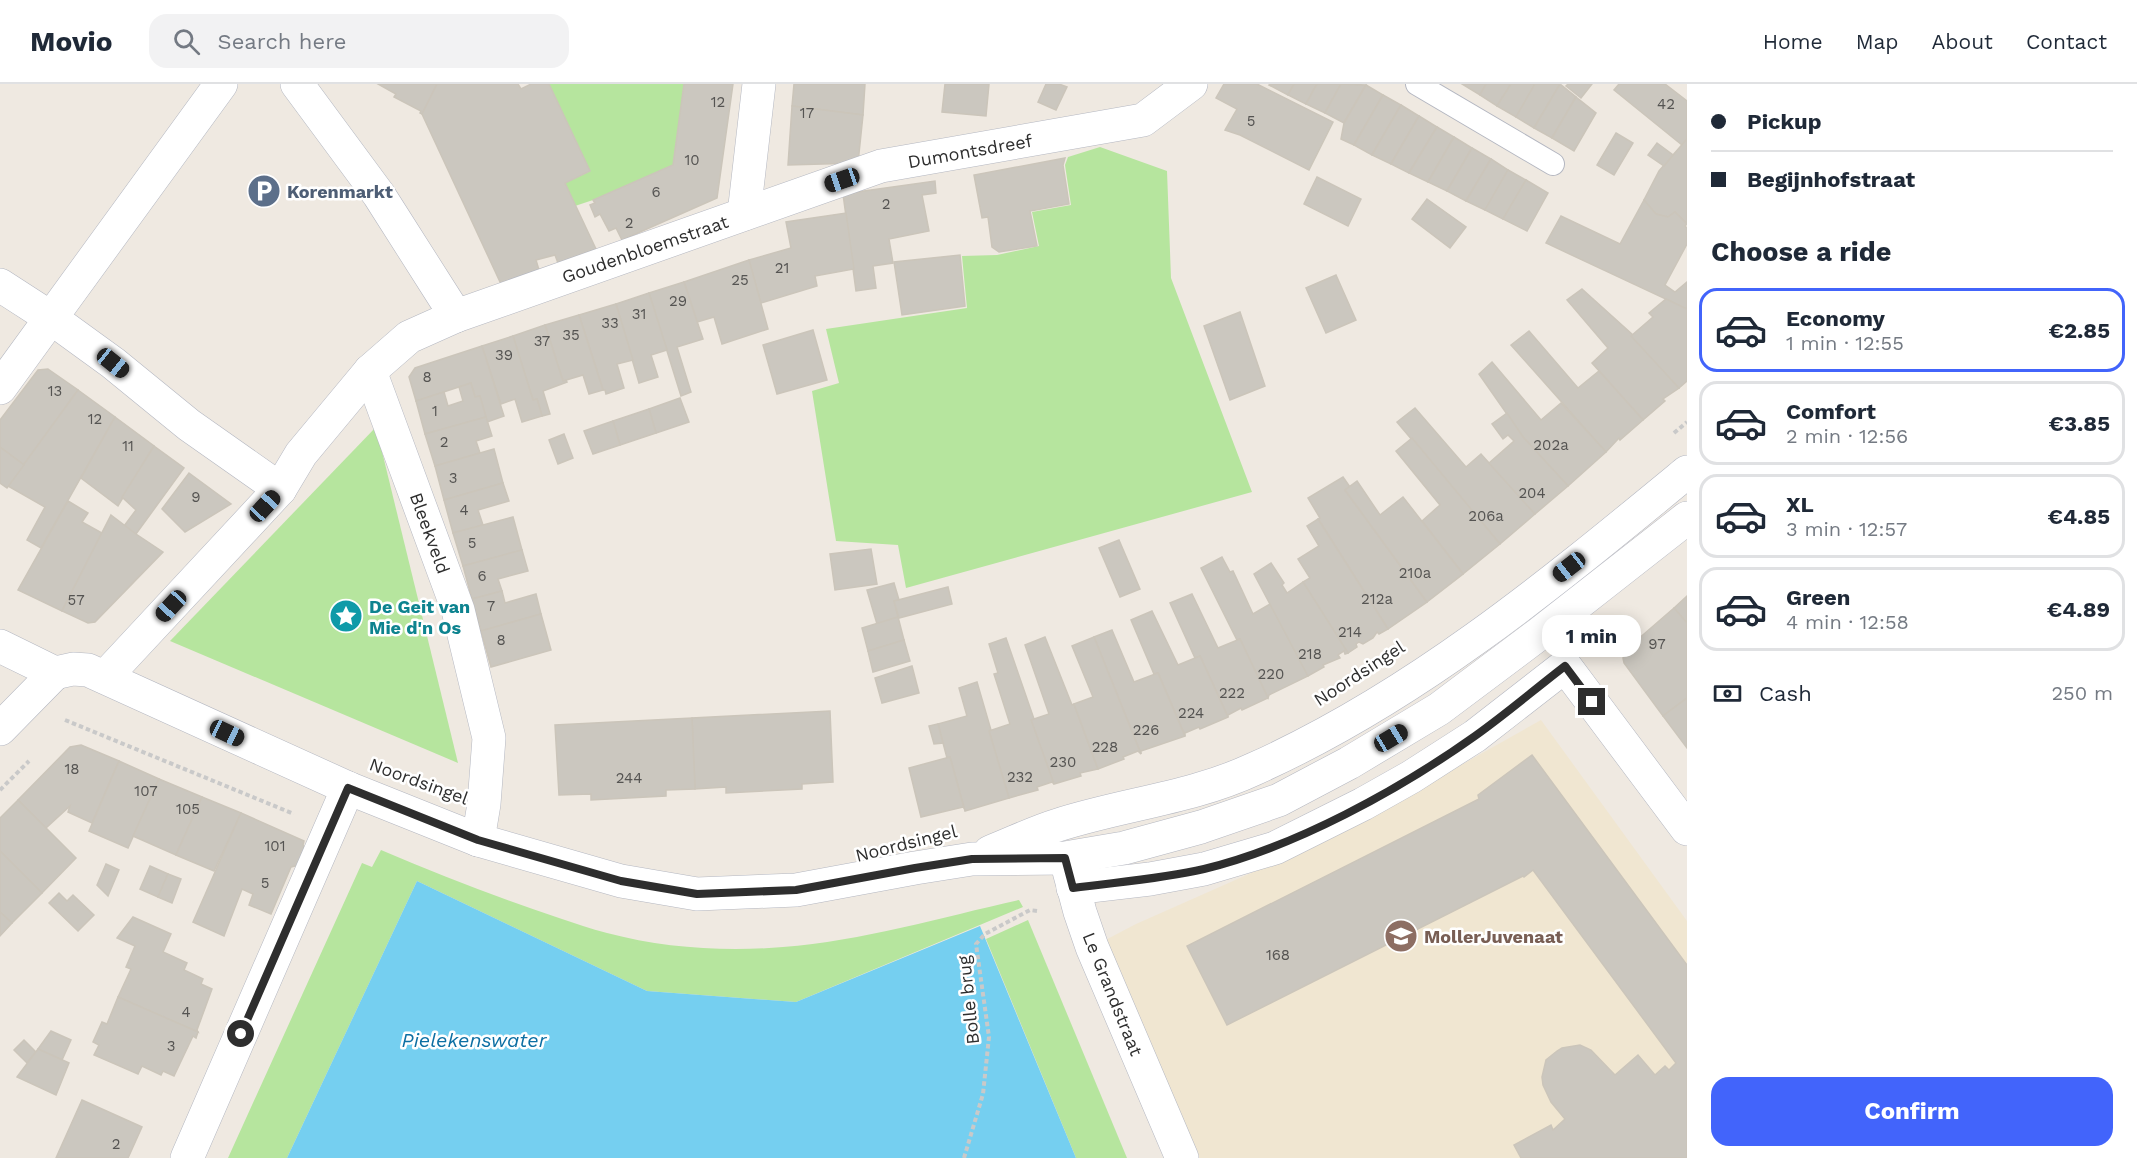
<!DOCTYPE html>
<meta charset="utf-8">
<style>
body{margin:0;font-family:"Work Sans",sans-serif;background:#f2f2f3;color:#1f2937;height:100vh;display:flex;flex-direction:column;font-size:22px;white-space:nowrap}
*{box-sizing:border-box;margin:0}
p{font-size:20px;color:#747a83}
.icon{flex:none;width:33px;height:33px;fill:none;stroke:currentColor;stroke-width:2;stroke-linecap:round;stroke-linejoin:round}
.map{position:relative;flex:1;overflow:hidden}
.side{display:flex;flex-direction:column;background:#fff;width:450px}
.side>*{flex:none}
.guide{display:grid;align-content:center;height:132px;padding:0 24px;background:#fff}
.end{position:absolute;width:27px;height:27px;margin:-14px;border:8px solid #2e2e2e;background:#fff;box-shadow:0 0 0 3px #fff}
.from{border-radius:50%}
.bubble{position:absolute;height:42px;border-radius:18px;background:#fff;box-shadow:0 3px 15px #0003;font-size:20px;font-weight:700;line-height:42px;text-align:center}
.car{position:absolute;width:18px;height:36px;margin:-18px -9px;border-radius:8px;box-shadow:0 0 4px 2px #0007;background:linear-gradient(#222 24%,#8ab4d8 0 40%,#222 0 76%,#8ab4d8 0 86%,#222 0)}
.guide b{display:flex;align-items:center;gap:21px;height:57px;font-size:22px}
.guide b+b{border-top:2px solid #e0e1e3}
.guide i{width:15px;height:15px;background:#1f2937}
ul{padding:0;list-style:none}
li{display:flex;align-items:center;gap:18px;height:84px;margin:0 12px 9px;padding:0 12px;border:3px solid #e0e1e3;border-radius:18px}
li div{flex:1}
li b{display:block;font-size:22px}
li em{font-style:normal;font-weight:700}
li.current{border-color:#4264fb}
li>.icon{width:54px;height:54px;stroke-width:1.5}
h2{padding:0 24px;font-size:27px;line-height:72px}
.pay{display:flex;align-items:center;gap:15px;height:66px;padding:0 24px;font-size:22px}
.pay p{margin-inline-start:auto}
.action{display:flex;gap:12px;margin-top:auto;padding:12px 24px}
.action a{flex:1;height:69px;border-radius:18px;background:#4264fb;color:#fff;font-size:24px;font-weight:700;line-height:69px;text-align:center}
header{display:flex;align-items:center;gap:36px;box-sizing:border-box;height:84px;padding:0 30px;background:#fff;border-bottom:2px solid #e0e1e3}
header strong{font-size:28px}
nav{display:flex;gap:33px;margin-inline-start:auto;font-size:21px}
.search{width:420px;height:54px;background:#f2f2f3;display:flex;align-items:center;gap:15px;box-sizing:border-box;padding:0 21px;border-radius:18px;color:#747a83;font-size:22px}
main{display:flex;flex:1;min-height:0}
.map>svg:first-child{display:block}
</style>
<header>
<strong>Movio</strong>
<div class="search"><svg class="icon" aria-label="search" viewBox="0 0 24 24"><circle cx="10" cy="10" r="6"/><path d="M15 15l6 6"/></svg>Search here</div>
<nav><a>Home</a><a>Map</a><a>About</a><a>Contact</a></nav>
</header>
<main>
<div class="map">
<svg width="1687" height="1074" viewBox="0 0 1687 1074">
<rect width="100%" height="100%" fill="#efe9e1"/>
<path fill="#f0e6d1" d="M1541,636L1687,837V1074H1187L1092,863L1136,840L1337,751Z"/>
<g fill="#b6e59e">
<path d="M549,0H684L673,81L593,116L575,122L565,99L590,87Z"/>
<path d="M1100,63L1167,87L1171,194L1252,408L906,504L898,461L836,457L812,307L839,299L826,245L967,224L962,172L997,171L1039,162L1032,128L1071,121L1065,81L1068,73Z"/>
<path d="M376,343L458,679L170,557Z"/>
<path d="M381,766C440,791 499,814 559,834C575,839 591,845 607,849C664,864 725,868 783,863C862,857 942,833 1019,816L1023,823L796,918L647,907L417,797L287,1074H228L362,779L372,783Z"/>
<path d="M1028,836L1127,1074H1076L986,855Z"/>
</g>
<path fill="#75cff0" d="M417,797L647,907L796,918L980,842L1076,1074H287Z"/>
<g fill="#cbc7bf" stroke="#cbc5ba" stroke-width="1.5">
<path d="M378,0H437L422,30L420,29L421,27L394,13L396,10Z"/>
<path d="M437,0H518L521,5L531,0H549L590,87L565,99L596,165L558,179L555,171L536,176L539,186L501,200L422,30Z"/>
<path d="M684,0H733L717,114L622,156L616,144L609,147L600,130L595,133L590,121L595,119L593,116L673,81Z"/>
<path d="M794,0H865L863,31L792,22Z"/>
<path d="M945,0H989L986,32L942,28Z"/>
<path d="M1046,0H1059L1067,3L1056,26L1038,18Z"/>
<path d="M1224,0H1257L1333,38L1309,86L1240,51L1225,46L1237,25L1216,14Z"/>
<path d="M1270,0H1294L1288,11L1269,1Z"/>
<path d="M1294,0H1317L1306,20L1288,11Z"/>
<path d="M1317,0H1341L1325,29L1306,20Z"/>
<path d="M1341,0L1366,1L1344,39L1325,29Z"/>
<path d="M1462,0H1486L1480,11Z"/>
<path d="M1486,0H1511L1497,22L1480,11Z"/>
<path d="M1511,0H1535L1516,33L1497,22Z"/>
<path d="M1535,0H1560L1534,44L1516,33Z"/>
<path d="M1560,0L1576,13L1552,54L1534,44Z"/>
<path d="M1568,0H1592L1581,14L1566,2Z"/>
<path d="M1619,0H1665L1687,17V55L1682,61L1614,6Z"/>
<path d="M1366,1L1383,11L1354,61L1341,55L1344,39Z"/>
<path d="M1383,11L1401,21L1372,71L1354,61Z"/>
<path d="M1576,13L1596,29L1574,67L1552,54Z"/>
<path d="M1401,21L1419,32L1391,80L1372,71Z"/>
<path d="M792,22L863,31L858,79L788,81Z"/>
<path d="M1419,32L1437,43L1409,89L1391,80Z"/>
<path d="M1437,43L1454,53L1428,98L1409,89Z"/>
<path d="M1616,49L1633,59L1614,91L1597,81Z"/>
<path d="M1454,53L1472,64L1447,107L1428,98Z"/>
<path d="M1687,55V140L1675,128L1668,133L1656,130L1644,116L1659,87Z"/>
<path d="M1657,59L1673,71L1664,82L1648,71Z"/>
<path d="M1472,64L1491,75L1466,117L1447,107Z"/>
<path d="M1065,74L1063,81L1069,120L1030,127L1037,162L999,168L992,163L988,133L982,134L974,91Z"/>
<path d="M1491,75L1508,86L1485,126L1466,117Z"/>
<path d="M1508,86L1526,96L1503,135L1485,126Z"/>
<path d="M1317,93L1361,115L1348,142L1304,120Z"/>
<path d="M1526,96L1548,109L1527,147L1503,135Z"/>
<path d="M935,97L936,109L922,111L929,147L889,155L893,179L873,182L876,204L856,207L843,110Z"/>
<path d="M1427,115L1466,143L1450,164L1412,135Z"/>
<path d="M1644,116L1656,130L1668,133L1675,128L1687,140L1685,142L1687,144V160L1665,201L1675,208L1687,198V225L1546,159L1561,132L1620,160Z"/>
<path d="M846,129L854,185L815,192L817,202L761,219L749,176L791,164L786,138Z"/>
<path d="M960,171L965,222L902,231L894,178Z"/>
<path d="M749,176L768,245L722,260L714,233L697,238L684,198Z"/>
<path d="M1336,191L1356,236L1326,249L1306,204Z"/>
<path d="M684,198L703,255L677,263L691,308L681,312L649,209Z"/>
<path d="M1582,205L1633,251L1679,304L1663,315L1665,317L1643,336L1592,279L1608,264L1567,216Z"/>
<path d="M649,209L667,266L651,271L658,293L639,299L616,220Z"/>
<path d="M1666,215L1687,225V297L1679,304L1631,252L1653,233L1649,229Z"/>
<path d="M616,220L633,276L617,280L624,304L606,310L605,306H603L579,231Z"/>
<path d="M1240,228L1265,302L1230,316L1204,242Z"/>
<path d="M579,231L603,306L589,310L583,291L563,297L545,241Z"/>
<path d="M545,241L563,297L566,296L567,298L543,307L550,330L542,332L537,315L533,316L513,252Z"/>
<path d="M813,246L827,296L777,310L763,261Z"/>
<path d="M1529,247L1578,304L1599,287L1643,336L1620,356L1619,354L1606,368L1511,261Z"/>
<path d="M513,252L533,316L537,315L542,332L522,338L515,315L501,320L482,262Z"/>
<path d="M482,262L504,332L487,338L480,312L475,313L471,299L416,317L409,293L415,284Z"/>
<path d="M1492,278L1541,336L1561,319L1606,368L1568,402L1523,353L1479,290Z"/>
<path d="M48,285L78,306L24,381L0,363V336L38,286Z"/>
<path d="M471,299L475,313L480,312L486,333L425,350L416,317L444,308L448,322L463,317L459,303Z"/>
<path d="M78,306L115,333L41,464L27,456L45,423L8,402Z"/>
<path d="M680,314L689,338L656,349L649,325Z"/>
<path d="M1415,324L1466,383L1481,370L1535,430L1500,460L1397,338Z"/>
<path d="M649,325L656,349L620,361L613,337Z"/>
<path d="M1507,329L1523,353L1568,402L1535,430L1489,379L1514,357L1508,351L1503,355L1492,340Z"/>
<path d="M115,333L154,362L118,422L81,394Z"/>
<path d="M486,333L492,352L476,357L480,369L435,382L425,350Z"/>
<path d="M613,337L620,361L593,370L584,347Z"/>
<path d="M564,350L573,374L558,380L549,356Z"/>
<path d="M1412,354L1500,460L1463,490L1422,437L1440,421L1396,367Z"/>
<path d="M154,362L184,384L136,450L124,442L136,426L122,413Z"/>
<path d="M0,363L24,381L7,404L0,399Z"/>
<path d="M494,365L503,399L444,416L435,382Z"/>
<path d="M189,389L231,420L185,448L162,425Z"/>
<path d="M1343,393L1350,403L1345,406L1427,518L1388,545L1318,435L1320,434L1308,414Z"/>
<path d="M1357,397L1380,431L1403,413L1463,490L1427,518L1345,406Z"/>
<path d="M503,399L509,417L478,426L483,441L453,449L444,416Z"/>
<path d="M68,417L88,429L82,438L102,449L62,527L18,506Z"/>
<path d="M111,431L136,450L163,468L95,538L88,539L62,527Z"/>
<path d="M513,433L522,466L463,482L453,449Z"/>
<path d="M1318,435L1388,545L1379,550L1377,548L1373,554L1363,560L1359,558L1356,560L1357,563L1348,569L1303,498L1310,494L1298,475L1319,462L1307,442Z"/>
<path d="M1119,456L1140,505L1120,513L1099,464Z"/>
<path d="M871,465L877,500L835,506L830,470Z"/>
<path d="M522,466L528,487L498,495L502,507L472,515L463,482Z"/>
<path d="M1222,473L1230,488L1233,487L1253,530L1270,520L1308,592L1269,611L1268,614L1240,555L1237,556L1201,484Z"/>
<path d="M1271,479L1284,499L1282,501L1287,509L1303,498L1348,569L1345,570L1344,567L1338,571L1340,574L1323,581L1324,583L1308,592L1254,490Z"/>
<path d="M894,499L899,516L894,517L898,533L877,540L867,506Z"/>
<path d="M948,503L952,520L899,534L894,517Z"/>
<path d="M502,507L505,519L536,510L541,530L481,547L472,515Z"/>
<path d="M1192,510L1218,564L1240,555L1268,614L1242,626L1241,624L1228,631V633L1200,572L1195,574L1170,519Z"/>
<path d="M1687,512V539L1674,524Z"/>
<path d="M1674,524L1687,539V614L1663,632L1624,579L1623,574L1625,568L1629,563Z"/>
<path d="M1152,527L1178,581L1200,572L1228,633L1200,645L1199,643L1185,649V652L1158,589L1154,590L1131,536Z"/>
<path d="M541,530L551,566L491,583L481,547Z"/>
<path d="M898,533L904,556L868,567L862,544Z"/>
<path d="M1112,546L1134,598L1158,589L1185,652L1141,667V670L1094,553Z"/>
<path d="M1045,553L1072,621L1074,620L1098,685L1080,689L1081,692L1054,700L1031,636L1049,630L1025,561Z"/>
<path d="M1094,553L1141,670L1138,667L1123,673L1124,675L1098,685L1074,620L1093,613L1072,562Z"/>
<path d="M1006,554L1034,635L1031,636L1054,700L1052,698L1037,703L1038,706L1009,714L989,647L1010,640L994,590L998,589L989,560Z"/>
<path d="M904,556L910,577L873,588L868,567Z"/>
<path d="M912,582L919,609L882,619L875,594Z"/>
<path d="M977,598L991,646L989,647L1009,714L965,727L950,673L947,674L938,640L967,632L959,604Z"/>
<path d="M1687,614V664L1663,632Z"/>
<path d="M830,627L833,698L802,700V705L726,709V703L695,705L692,634Z"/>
<path d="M692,634L695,705L666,706V712L591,716V710L559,711L555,641Z"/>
<path d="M938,640L943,659L934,660L929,642Z"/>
<path d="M81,661L119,677L92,739L68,728L70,722L46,744L18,716L70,663Z"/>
<path d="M1532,671L1687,881V1074H1521L1514,1061L1551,1041L1553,1046L1565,1035L1551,1018L1543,1001L1542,993L1546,976L1557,967L1562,964L1580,961L1591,966L1615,991L1638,971L1655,991L1665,982L1669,986L1676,979L1533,786L1524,793L1523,792L1227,941L1187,862L1479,715L1478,711Z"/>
<path d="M950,673L964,724L963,723L921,733L909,684Z"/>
<path d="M119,677L159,695L128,764L89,747Z"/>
<path d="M159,695L202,713L176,771L133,752Z"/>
<path d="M202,713L241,729L214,787L176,771Z"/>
<path d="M18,716L76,774L42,809L0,767V734Z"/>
<path d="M241,729L304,757L303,761L306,767L299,781L291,783L271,830L249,821L253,810L242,805L224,852L193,838Z"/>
<path d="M0,767L42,809L12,839L0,828Z"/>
<path d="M106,780L119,786L108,812L97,801Z"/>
<path d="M150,782L168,790L158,813L140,805Z"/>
<path d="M168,790L181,795L172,819L158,813Z"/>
<path d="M59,809L67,817L73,811L94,831L78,847L49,819Z"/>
<path d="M0,828L12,839L0,852Z"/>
<path d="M133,833L171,850L163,868L187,879L184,886L203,895L201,900L212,905L197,946L198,948L118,913L131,885L126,883L135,862L117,854Z"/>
<path d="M118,913L198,948L196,954L193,952L174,992L163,987L161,991L142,982L138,990L94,971L99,961L93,958L102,938L107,940Z"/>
<path d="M51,947L71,956L62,976L38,965Z"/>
<path d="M24,956L36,968L27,979L14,966Z"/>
<path d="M38,965L69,979L56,1011L17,993Z"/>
<path d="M82,1016L142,1043L128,1074H56Z"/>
</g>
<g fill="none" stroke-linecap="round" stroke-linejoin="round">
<g stroke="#b4b7c1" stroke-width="24">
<path id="lane" d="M1417,0L1553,80"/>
</g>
<g stroke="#b4b7c1" stroke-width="34">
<g id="street">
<path d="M744,130L759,0"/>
<path d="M0,201L51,234L113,279L189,341L280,405"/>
<path d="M456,232L881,82L1143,36L1191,0"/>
<path d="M370,287L458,526L489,654L484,720L478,756"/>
<path d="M0,304L221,0"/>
<path d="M105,593L280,405L301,370L370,287L409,253L456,232L379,111L297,0"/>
<path d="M1068,783L1080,828L1092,863L1182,1074"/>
<path d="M1073,804L1150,795L1204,785L1275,764L1363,720L1411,693L1475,652L1565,582L1687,745"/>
<path d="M187,1074L348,704"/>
</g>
</g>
<g stroke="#b4b7c1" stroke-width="34">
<g id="secondary">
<path d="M0,562L55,589"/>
<path d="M55,589L73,585L88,586L348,704L478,756L621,797L697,810L796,806L915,784L972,775L1065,774L1124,764L1201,743L1279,716L1349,679L1439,625L1539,550L1687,434"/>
<path d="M0,645L55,589"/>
<path d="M990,768C1013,759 1035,748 1058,741C1123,720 1192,714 1254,685C1415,613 1552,499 1687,388"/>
</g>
</g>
<g stroke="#c9c9c9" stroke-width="4" stroke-dasharray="4.5 3" stroke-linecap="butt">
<path d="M1674,349L1687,338"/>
<path d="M65,636L294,730"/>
<path d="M0,706L29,677"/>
<path d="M964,1074L983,1010L989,953L976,860L985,850L1030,826L1037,827"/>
</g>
<use href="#lane" stroke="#fff" stroke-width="22"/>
<use href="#street" stroke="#fff" stroke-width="33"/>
<use href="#secondary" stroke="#fff" stroke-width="33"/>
</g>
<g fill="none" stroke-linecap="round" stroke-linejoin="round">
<path stroke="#2e2e2e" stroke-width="8" d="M241,950L348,704L478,756L621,797L697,810L796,806L915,784L972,775L1065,774L1073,804C1117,798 1161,795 1204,785C1295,763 1399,706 1475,652C1506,630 1535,605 1565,582L1592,618"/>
</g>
<defs>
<g id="parking-disc" transform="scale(1.725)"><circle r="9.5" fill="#5c6f8a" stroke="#fff"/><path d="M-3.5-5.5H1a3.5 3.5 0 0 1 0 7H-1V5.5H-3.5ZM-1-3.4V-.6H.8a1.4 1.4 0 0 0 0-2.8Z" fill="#fff"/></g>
<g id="sight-disc" transform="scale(1.725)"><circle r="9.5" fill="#0f9aa8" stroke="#fff"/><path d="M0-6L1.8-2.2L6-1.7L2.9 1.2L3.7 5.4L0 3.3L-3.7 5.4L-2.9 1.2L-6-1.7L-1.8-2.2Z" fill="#fff"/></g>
<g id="school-disc" transform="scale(1.725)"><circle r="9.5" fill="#8d6e63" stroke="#fff"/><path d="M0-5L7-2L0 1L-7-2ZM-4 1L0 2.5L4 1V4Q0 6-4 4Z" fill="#fff"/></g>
</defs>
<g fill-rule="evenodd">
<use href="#parking-disc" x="264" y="107"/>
<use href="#sight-disc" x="346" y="532"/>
<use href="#school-disc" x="1401" y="852"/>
</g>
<g text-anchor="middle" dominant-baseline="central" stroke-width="5" stroke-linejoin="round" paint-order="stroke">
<g font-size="15" fill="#555452">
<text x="718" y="18">12</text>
<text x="1666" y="20">42</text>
<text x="807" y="29">17</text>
<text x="1251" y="37">5</text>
<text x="692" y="76">10</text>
<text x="656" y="108">6</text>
<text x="886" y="120">2</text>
<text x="629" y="139">2</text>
<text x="782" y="184">21</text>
<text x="740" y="196">25</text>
<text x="678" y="217">29</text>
<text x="639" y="230">31</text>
<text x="610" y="239">33</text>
<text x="571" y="251">35</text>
<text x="542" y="257">37</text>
<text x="504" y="271">39</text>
<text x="427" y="293">8</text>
<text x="55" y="307">13</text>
<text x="435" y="327">1</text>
<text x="95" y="335">12</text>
<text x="444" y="358">2</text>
<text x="1551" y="361">202a</text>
<text x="128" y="362">11</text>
<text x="453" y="394">3</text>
<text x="1532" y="409">204</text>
<text x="196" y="413">9</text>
<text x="464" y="426">4</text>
<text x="1486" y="432">206a</text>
<text x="472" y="459">5</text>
<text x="1415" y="489">210a</text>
<text x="482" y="492">6</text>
<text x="1377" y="515">212a</text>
<text x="76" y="516">57</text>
<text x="491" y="522">7</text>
<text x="1350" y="548">214</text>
<text x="501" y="556">8</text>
<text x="1657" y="560">97</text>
<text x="1310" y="570">218</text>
<text x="1271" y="590">220</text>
<text x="1232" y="609">222</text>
<text x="1191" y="629">224</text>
<text x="1146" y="646">226</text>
<text x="1105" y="663">228</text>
<text x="1063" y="678">230</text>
<text x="72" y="685">18</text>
<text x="1020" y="693">232</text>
<text x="629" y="694">244</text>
<text x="146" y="707">107</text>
<text x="188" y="725">105</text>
<text x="275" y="762">101</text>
<text x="265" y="799">5</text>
<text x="1278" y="871">168</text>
<text x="186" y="928">4</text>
<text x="171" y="962">3</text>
<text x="116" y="1060">2</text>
</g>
<g font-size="18" fill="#2e2e2e" stroke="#fff">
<text transform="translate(970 67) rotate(-10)">Dumontsdreef</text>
<text transform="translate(645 165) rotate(-19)">Goudenbloemstraat</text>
<text transform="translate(430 449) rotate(70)">Bleekveld</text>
<text transform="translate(1359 589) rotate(-33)">Noordsingel</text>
<text transform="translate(419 697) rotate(20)">Noordsingel</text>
<text transform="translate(906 759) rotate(-14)">Noordsingel</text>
<text transform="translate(1113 910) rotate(68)">Le Grandstraat</text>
<text transform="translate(968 916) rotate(-96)">Bolle brug</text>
</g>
<g font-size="18" font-weight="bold" fill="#4e5e75" stroke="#fff" text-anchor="start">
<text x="287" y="107">Korenmarkt</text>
</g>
<g font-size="18" font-weight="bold" fill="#0d838f" stroke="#fff" text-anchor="start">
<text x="369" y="522">De Geit van<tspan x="369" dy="21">Mie d'n Os</tspan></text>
</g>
<g font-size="18" font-weight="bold" fill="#785e54" stroke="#fff" text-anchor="start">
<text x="1424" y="852">MollerJuvenaat</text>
</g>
<g font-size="20" font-style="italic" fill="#0d6fa3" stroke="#fff">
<text x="474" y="956">Pielekenswater</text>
</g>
</g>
</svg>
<i class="end from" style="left:241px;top:950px"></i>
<i class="end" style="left:1592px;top:618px"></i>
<div class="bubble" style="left:1542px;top:531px;width:99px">1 min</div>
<i class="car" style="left:842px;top:96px;rotate:251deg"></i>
<i class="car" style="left:113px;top:279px;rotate:129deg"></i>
<i class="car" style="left:265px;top:422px;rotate:43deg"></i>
<i class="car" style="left:1569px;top:483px;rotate:232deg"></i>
<i class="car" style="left:171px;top:522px;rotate:223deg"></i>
<i class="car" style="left:227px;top:649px;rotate:115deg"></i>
<i class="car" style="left:1391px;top:654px;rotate:59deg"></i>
</div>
<section class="side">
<div class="guide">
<b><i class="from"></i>Pickup</b>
<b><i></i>Begijnhofstraat</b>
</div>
<h2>Choose a ride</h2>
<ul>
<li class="current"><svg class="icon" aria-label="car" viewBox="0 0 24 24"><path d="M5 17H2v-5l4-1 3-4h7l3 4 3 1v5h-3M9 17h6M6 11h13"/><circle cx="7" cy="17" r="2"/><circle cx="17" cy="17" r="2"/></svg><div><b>Economy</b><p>1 min · 12:55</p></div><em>€2.85</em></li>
<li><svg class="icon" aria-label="car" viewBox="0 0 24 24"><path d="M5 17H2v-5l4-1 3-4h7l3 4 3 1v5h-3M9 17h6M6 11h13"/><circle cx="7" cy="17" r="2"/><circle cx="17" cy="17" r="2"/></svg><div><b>Comfort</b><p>2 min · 12:56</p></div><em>€3.85</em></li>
<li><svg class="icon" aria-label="car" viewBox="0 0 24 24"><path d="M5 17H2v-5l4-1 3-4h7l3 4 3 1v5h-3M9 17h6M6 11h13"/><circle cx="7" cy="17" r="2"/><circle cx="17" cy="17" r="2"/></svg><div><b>XL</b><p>3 min · 12:57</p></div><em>€4.85</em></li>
<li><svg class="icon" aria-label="car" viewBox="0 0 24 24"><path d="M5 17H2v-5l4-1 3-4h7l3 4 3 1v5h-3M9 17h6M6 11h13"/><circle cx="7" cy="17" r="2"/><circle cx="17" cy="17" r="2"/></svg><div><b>Green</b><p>4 min · 12:58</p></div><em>€4.89</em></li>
</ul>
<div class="pay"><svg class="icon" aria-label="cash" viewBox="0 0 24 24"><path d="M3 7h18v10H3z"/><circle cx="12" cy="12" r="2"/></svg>Cash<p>250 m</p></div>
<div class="action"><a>Confirm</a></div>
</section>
</main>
